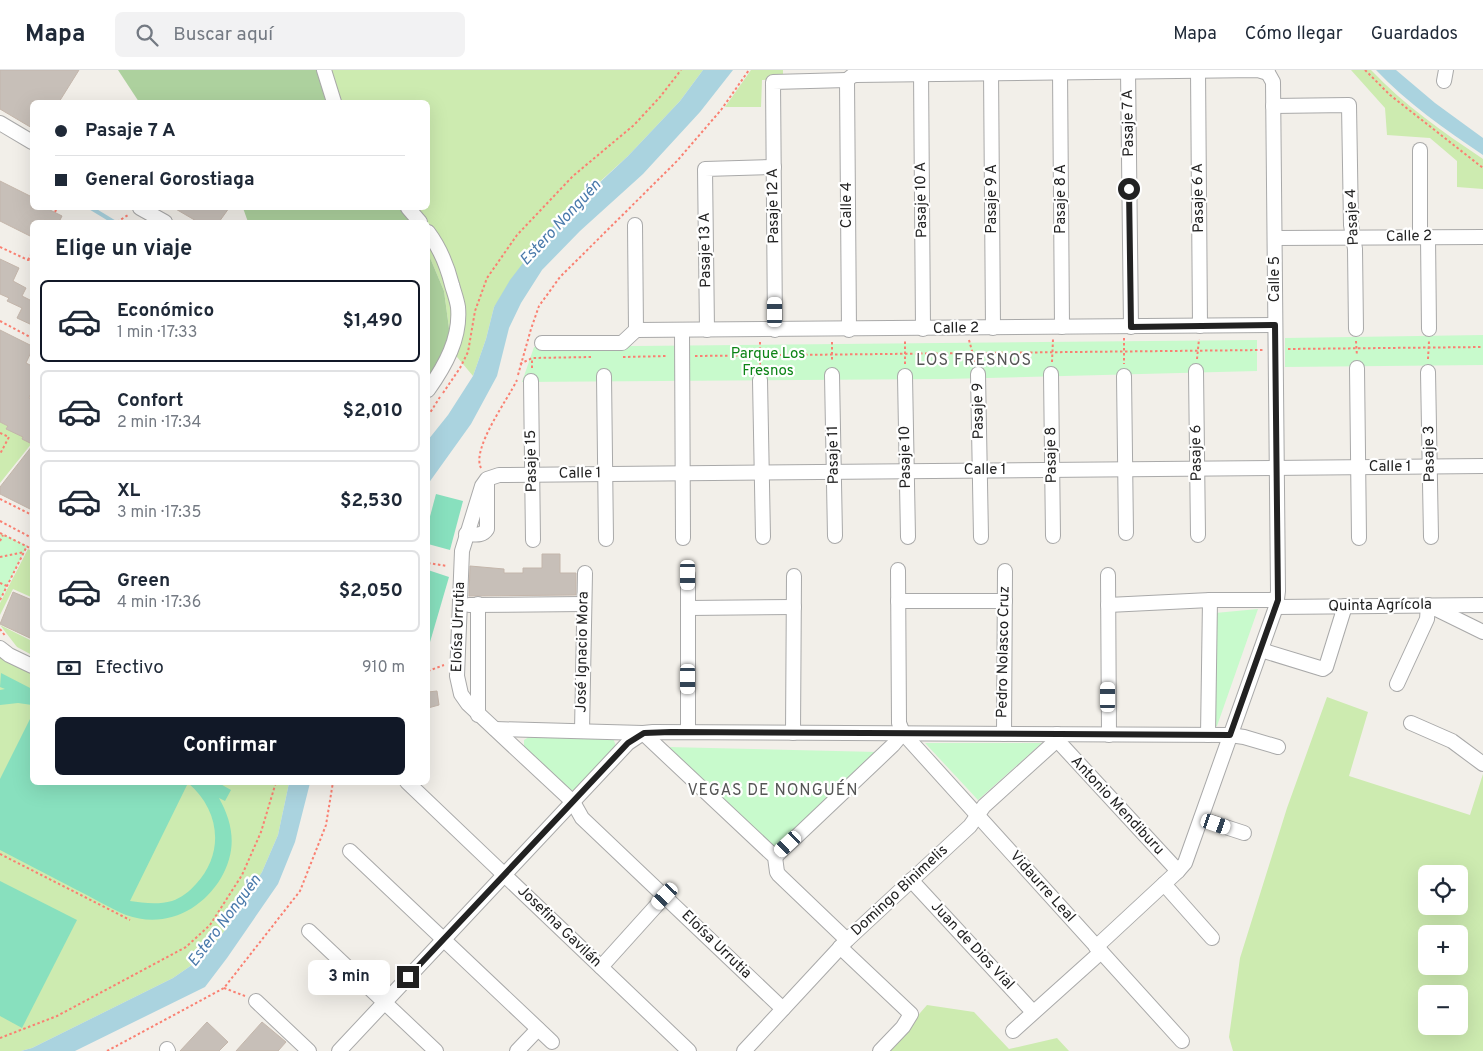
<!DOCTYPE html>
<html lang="es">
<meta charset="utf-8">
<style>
body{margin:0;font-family:Overpass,sans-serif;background:#f2f2f3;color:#1f2937;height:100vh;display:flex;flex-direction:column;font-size:19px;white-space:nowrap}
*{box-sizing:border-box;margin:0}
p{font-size:16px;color:#747a83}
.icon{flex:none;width:28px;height:28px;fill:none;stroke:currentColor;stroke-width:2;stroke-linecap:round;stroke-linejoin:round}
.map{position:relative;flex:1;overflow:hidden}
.side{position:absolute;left:30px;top:150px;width:400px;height:565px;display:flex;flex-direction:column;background:#fff;border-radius:8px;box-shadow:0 5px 20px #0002}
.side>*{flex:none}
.hud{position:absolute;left:30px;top:30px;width:400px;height:110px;border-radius:8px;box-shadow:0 5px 20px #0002;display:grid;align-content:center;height:110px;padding:0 25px;background:#fff}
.controls{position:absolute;left:1418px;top:795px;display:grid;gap:10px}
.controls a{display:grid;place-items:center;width:50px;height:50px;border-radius:8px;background:#fff;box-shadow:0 5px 20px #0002;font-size:25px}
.end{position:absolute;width:22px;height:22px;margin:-11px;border:6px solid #222;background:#fff;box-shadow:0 0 0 2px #fff}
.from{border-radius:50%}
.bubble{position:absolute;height:35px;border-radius:8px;background:#fff;box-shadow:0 5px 20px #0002;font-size:16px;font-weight:700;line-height:35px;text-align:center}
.car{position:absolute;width:15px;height:30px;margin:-15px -8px;border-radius:6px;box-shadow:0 0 4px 1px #0007;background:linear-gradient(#fff 24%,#345 0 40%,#fff 0 76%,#345 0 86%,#fff 0)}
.hud b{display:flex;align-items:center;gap:18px;height:48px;font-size:19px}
.hud b+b{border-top:1px solid #e0e1e3}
.hud i{width:12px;height:12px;background:#1f2937}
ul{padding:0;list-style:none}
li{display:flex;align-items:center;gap:15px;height:82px;margin:0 10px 8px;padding:0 15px;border:2px solid #e0e1e3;border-radius:8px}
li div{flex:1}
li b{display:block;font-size:19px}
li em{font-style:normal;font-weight:700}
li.on{border-color:#111827}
li>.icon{width:45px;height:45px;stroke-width:1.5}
h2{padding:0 25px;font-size:22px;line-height:60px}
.pay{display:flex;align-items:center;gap:12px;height:55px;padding:0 25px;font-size:19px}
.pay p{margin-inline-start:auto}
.primary-button{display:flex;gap:10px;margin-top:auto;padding:10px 25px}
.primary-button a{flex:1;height:58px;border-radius:8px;background:#111827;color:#fff;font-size:20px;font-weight:700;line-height:58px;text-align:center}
header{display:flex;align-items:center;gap:30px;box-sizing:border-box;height:70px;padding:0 25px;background:#fff;border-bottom:1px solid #e0e1e3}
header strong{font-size:24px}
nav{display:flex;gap:28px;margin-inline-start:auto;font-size:18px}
.search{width:350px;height:45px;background:#f2f2f3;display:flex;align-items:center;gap:12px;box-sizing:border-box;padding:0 18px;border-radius:8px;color:#747a83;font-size:19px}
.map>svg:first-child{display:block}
</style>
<header>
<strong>Mapa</strong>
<div class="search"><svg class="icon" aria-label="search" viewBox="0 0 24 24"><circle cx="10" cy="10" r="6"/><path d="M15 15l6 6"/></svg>Buscar aquí</div>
<nav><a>Mapa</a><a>Cómo llegar</a><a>Guardados</a></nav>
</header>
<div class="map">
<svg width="1483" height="981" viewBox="0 0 1483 981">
<rect width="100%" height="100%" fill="#f2efe9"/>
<g fill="#cdebb0" fill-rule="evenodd">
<path d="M317,0H703L680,31L628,86L571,138L494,237L486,269L473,306L452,281L444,221L428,183V152H413L401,138H428V32H329Z"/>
<path d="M751,0H783V9L762,10L761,37H725Z"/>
<path d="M1351,0H1371C1404,35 1443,62 1483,89V119L1457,117V91L1430,68L1387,65L1385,38Z"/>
<path d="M0,352L8,356L6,359L25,361L22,369L27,371L32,360V373L0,413Z"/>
<path d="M28,479L32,481V524L31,527L13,519L0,545V533Z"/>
<path d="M0,555L32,571V585L17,577Z"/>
<path d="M0,583L32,602V712L289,713L278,765L262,802L226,859L205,886L173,908L32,978L21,981H0Z"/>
<path d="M1327,627L1368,642L1349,706L1470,745L1483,704V981H1233L1229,967L1240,888L1287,738ZM1426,804H1459V836H1426ZM1426,864H1459V896H1426ZM1426,924H1459V956H1426Z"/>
<path d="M927,935L974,942L1009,979L1057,968L1069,981H887Z"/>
</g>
<g fill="#add19e">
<path d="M118,0H317L329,32H139Z"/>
<path d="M243,138H401L413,152H248Z"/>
<path d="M428,183L444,221L452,281L428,308Z"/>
</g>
<g fill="#c8facc">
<path d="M1483,265V295L1285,297V268Z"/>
<path d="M1257,270V301L946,309L522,312L534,277Z"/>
<path d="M0,463L27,476L0,530Z"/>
<path d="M1258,539L1217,656L1212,658L1215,543Z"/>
<path d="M529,667L613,668L616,676L574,720H568L524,676V670Z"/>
<path d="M925,673H1042L978,730Z"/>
<path d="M668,677L878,682L775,778Z"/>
</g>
<g fill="#88e0be" fill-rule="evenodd">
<path d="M436,424L463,431L450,480L428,474V454Z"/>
<path d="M428,500L449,507L428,579Z"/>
<path d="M1,603L32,619V635L18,633L0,635V620L5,619L0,617Z"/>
<path d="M32,645V712H217L231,720L225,731L219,728C234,755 237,780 221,808C201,841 164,859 126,845C109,838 92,827 75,819C50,806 25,793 0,780V709ZM188,713C220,740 225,783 196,814C190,821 181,828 172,831C158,835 143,833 130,831Z"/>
<path d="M0,811L77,850L22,958L0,946Z"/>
</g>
<g fill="#aad3df">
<path d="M703,0H733L700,42L643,104L580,161L542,200L521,233L509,258L497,306L471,354L428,414V370L448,345L473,306L486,269L494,237L510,210L546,163L628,86L680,31Z"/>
<path d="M1376,0H1396L1435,33L1483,68V85C1445,59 1407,33 1376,0Z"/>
<path d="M289,713H310L295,772L278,814L227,888L205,917L75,981H21L32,978L173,908L205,886L226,859L262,802L278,765Z"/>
</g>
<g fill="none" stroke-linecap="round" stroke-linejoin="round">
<path stroke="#aad3df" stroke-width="4" d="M91,138L114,152"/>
</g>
<g fill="#c7bfb8" stroke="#c4b6ab">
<path d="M0,0H79L59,32H32V58L0,39Z"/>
<path d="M0,111L32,127V138H51L50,140L62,146L59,152H32V167L0,151Z"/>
<path d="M174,138H229L219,152H198Z"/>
<path d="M0,189L19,198L13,211L26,218L22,226L32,231V255L17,248L22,238L7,231L9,228L0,224Z"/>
<path d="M0,260L32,276V280L26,293L32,296V321L29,328L32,330V374L22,369L23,367L6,359L8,356L0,352Z"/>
<path d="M32,376V440L0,424V417Z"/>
<path d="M542,484H560V503H576V525L469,526L470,496L504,499V503H523V498H542Z"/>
<path d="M13,522L32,530V569L0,554Z"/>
<path d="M437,621L439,635L428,638V622Z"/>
<path d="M207,952L228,972L219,981H180Z"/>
<path d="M262,952L286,972L278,981H236Z"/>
</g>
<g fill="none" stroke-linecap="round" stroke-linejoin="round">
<g stroke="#a9a9a9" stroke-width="16">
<g id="minor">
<path d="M324,0L334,32"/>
<path d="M921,0L923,259"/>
<path d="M991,0L993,258"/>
<path d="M1060,0L1062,257"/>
<path d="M1128,0L1131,257"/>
<path d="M1198,0L1200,256"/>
<path d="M847,10L852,6L856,5L1258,0L1268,3"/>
<path d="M847,10L849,260"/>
<path d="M1444,11L1446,0"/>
<path d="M1273,36L1349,35L1351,155L1355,179L1356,259"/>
<path d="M0,53L32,72"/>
<path d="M1420,80V167"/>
<path d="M140,138L165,152"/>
<path d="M408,138L420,152"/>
<path d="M635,155L636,260"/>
<path d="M428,162C440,178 447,195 452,215C454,222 457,230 458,237C461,268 445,296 428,320"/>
<path d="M1428,167L1429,259"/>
<path d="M1275,168L1483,167"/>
<path d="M636,260L1275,255"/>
<path d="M682,260L683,468"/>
<path d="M707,260L705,99L774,97"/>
<path d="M775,260L773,12L847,10"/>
<path d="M542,273H622L636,260"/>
<path d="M1357,298L1359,468"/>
<path d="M1196,301L1198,465"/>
<path d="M1428,302L1431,467"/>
<path d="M978,304L981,467"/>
<path d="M1051,304L1053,466"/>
<path d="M832,305L835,466"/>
<path d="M604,306L606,469"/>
<path d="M905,306L908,467"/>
<path d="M1124,306L1126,463"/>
<path d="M760,310L763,467"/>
<path d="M531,311L533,470"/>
<path d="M466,464C474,464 482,467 487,459V413"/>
<path d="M898,500L899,653L903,663L1182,971"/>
<path d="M688,505V662"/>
<path d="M1108,505L1109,665"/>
<path d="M898,531H1005"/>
<path d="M469,535L584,534"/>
<path d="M1108,535L1210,530H1277"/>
<path d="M1276,537L1483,535"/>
<path d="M688,538L794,537"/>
<path d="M0,578L9,585L32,596"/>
<path d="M1261,580L1323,599L1326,597L1345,536"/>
<path d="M1397,614L1427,549L1428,535L1483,562"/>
<path d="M478,645V534"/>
<path d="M1411,653L1452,671L1483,694"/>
<path d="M495,659L643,663L653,662L1230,665L1244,667L1278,677"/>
<path d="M582,661L585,503"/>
<path d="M643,663L775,787L777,802L779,805L847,870"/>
<path d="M793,663L794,506"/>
<path d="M1004,664L1005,501"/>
<path d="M1208,665L1210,530"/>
<path d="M1057,670L1178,801"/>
<path d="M407,712L689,981"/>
<path d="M1201,749L1244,763"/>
<path d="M350,781L552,972"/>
<path d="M775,787L893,675L903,663"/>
<path d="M911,810L1033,942"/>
<path d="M1164,814L1212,868"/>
<path d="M309,861L436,981"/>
<path d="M840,877L911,944L903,957L880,981"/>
<path d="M1096,877L1178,801L1185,793L1276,537L1278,521L1273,12L1268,3"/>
<path d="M601,897L665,826"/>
<path d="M256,931L309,981"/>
<path d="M783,939L582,748L573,732L468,634L461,624L457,606L462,481L482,416L487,409L499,405L1483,396"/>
<path d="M1013,961L1101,882"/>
<path d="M167,979L168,981"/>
<path d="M339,981L628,673L643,663"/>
<path d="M517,981L538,959"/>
<path d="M744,981L847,870L970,756L984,736L1057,670V664"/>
</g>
</g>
<g stroke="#fa8072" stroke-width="2" stroke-dasharray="2.5 2.5" stroke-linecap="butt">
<path d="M1365,0L1390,25L1483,98"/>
<path d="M55,142L57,138"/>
<path d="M117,152L128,145"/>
<path d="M0,177L28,190L32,188"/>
<path d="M28,190L32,183"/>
<path d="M0,251L32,268"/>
<path d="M1124,268V294"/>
<path d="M969,270L975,292"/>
<path d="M1356,271L1357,286"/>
<path d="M760,272V297"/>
<path d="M832,272V292"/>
<path d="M1288,279L1483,277"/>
<path d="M695,286L1263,280"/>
<path d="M623,287L668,286"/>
<path d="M1197,289L1199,269"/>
<path d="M1428,289L1429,271"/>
<path d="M1052,292L1053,269"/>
<path d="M520,294L532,288L591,287"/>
<path d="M905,294V271"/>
<path d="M532,298V288"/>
<path d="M518,305L531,259L539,236L560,207L677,91L721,40L749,0"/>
<path d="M443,323L460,298L468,282L475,241L487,208L517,165L573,106L634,55L660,27L681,0"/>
<path d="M428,346L440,327"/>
<path d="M0,363L9,367L0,384"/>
<path d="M481,398C471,379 508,329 517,310"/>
<path d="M0,429L32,445"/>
<path d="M0,451L32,468"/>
<path d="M0,463L32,479"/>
<path d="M0,471L3,465"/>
<path d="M0,487L24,482"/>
<path d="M428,493L447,496"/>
<path d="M0,513L7,516"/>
<path d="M0,530L27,476"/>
<path d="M0,559L6,567"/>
<path d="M428,601L444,595"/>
<path d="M0,784L130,850"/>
<path d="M224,918L245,926"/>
<path d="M0,968L57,946L186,877L210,855L242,805L261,762L276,712"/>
<path d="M107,981L224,918L300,821L326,755L333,712"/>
</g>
<use href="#minor" stroke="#fff" stroke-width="14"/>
</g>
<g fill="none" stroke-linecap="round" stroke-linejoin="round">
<path stroke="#222" stroke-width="6" d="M408,907L628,673L644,663L671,662L1230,665L1278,530L1275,255L1131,257L1129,119"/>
</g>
<g text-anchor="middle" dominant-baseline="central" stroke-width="4.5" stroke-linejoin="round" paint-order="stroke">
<g font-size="15" fill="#222" stroke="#fff">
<text transform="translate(1129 53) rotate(-91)">Pasaje 7 A</text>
<text transform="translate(1199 128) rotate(-91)">Pasaje 6 A</text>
<text transform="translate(992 129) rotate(-90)">Pasaje 9 A</text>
<text transform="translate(1061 129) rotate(-90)">Pasaje 8 A</text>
<text transform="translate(922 130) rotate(-91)">Pasaje 10 A</text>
<text transform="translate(847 135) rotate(-90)">Calle 4</text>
<text transform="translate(774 136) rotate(-91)">Pasaje 12 A</text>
<text transform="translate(1353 147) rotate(-93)">Pasaje 4</text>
<text transform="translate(1409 167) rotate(-1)">Calle 2</text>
<text transform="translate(706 180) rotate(-91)">Pasaje 13 A</text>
<text transform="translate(1275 209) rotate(-90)">Calle 5</text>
<text transform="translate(956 259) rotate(-1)">Calle 2</text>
<text transform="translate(979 341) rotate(-91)">Pasaje 9</text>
<text transform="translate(1197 383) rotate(-91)">Pasaje 6</text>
<text transform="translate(1430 384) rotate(-91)">Pasaje 3</text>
<text transform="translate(834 385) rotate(-91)">Pasaje 11</text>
<text transform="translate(1052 385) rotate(-91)">Pasaje 8</text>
<text transform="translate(906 387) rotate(-91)">Pasaje 10</text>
<text transform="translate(532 391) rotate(-91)">Pasaje 15</text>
<text x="1390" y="397">Calle 1</text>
<text x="985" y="400">Calle 1</text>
<text transform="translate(580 404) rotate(-1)">Calle 1</text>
<text transform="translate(1380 536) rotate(-1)">Quinta Agrícola</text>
<text transform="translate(459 557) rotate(-88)">Eloísa Urrutia</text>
<text transform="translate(583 582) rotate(-89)">José Ignacio Mora</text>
<text transform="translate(1004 582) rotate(-89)">Pedro Nolasco Cruz</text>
<text transform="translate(1117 736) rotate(47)">Antonio Mendiburu</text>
<text transform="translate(1042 817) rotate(48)">Vidaurre Leal</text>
<text transform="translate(900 821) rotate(-43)">Domingo Binimelis</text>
<text transform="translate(559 857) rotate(44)">Josefina Gavilán</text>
<text transform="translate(716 875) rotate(44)">Eloísa Urrutia</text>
<text transform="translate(972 876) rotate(47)">Juan de Dios Vial</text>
</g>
<g font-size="15" fill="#0c8416" stroke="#fff">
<text x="768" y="284">Parque Los<tspan x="768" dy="17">Fresnos</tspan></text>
</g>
<g font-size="16" font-style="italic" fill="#4a7aab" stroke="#fff">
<text transform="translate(561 153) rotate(-47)">Estero Nonguén</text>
<text transform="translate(225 851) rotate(-53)">Estero Nonguén</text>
</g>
<g font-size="16" letter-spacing="1" fill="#555" stroke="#fff">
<text x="974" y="291">LOS FRESNOS</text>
<text x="773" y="721">VEGAS DE NONGUÉN</text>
</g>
</g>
</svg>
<div class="controls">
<a><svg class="icon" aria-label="locate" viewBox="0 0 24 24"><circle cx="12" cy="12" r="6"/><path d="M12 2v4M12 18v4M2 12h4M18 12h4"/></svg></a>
<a>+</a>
<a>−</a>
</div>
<i class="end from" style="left:1129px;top:119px"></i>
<i class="end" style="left:408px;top:907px"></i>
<div class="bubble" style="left:308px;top:890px;width:82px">3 min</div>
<i class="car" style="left:775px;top:242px;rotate:0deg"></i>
<i class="car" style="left:688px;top:505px;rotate:180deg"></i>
<i class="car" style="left:688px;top:609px;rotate:180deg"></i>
<i class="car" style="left:1108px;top:627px;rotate:0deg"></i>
<i class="car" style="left:1216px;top:754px;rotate:109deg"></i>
<i class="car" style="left:788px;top:774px;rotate:227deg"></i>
<i class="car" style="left:665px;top:826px;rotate:223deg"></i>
<div class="hud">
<b><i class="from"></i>Pasaje 7 A</b>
<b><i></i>General Gorostiaga</b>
</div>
<section class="side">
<h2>Elige un viaje</h2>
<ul>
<li class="on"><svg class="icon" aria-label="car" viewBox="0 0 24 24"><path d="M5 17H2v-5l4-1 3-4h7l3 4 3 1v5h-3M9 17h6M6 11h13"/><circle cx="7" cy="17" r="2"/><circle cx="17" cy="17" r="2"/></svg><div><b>Económico</b><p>1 min · 17:33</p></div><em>$1,490</em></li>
<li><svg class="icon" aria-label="car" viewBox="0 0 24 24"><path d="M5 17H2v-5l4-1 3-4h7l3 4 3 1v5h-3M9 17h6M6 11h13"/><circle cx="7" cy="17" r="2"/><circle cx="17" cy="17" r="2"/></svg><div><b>Confort</b><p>2 min · 17:34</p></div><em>$2,010</em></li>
<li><svg class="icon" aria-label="car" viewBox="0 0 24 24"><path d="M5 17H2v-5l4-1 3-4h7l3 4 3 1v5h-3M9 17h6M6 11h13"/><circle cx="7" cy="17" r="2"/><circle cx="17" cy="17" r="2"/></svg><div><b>XL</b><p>3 min · 17:35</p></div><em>$2,530</em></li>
<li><svg class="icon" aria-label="car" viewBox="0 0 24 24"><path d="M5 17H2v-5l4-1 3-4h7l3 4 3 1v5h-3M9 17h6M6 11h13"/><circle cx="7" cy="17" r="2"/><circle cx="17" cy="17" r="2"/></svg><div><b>Green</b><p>4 min · 17:36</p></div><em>$2,050</em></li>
</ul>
<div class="pay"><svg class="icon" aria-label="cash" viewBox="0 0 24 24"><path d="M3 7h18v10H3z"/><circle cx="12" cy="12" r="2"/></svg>Efectivo<p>910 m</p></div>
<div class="primary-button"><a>Confirmar</a></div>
</section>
</div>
